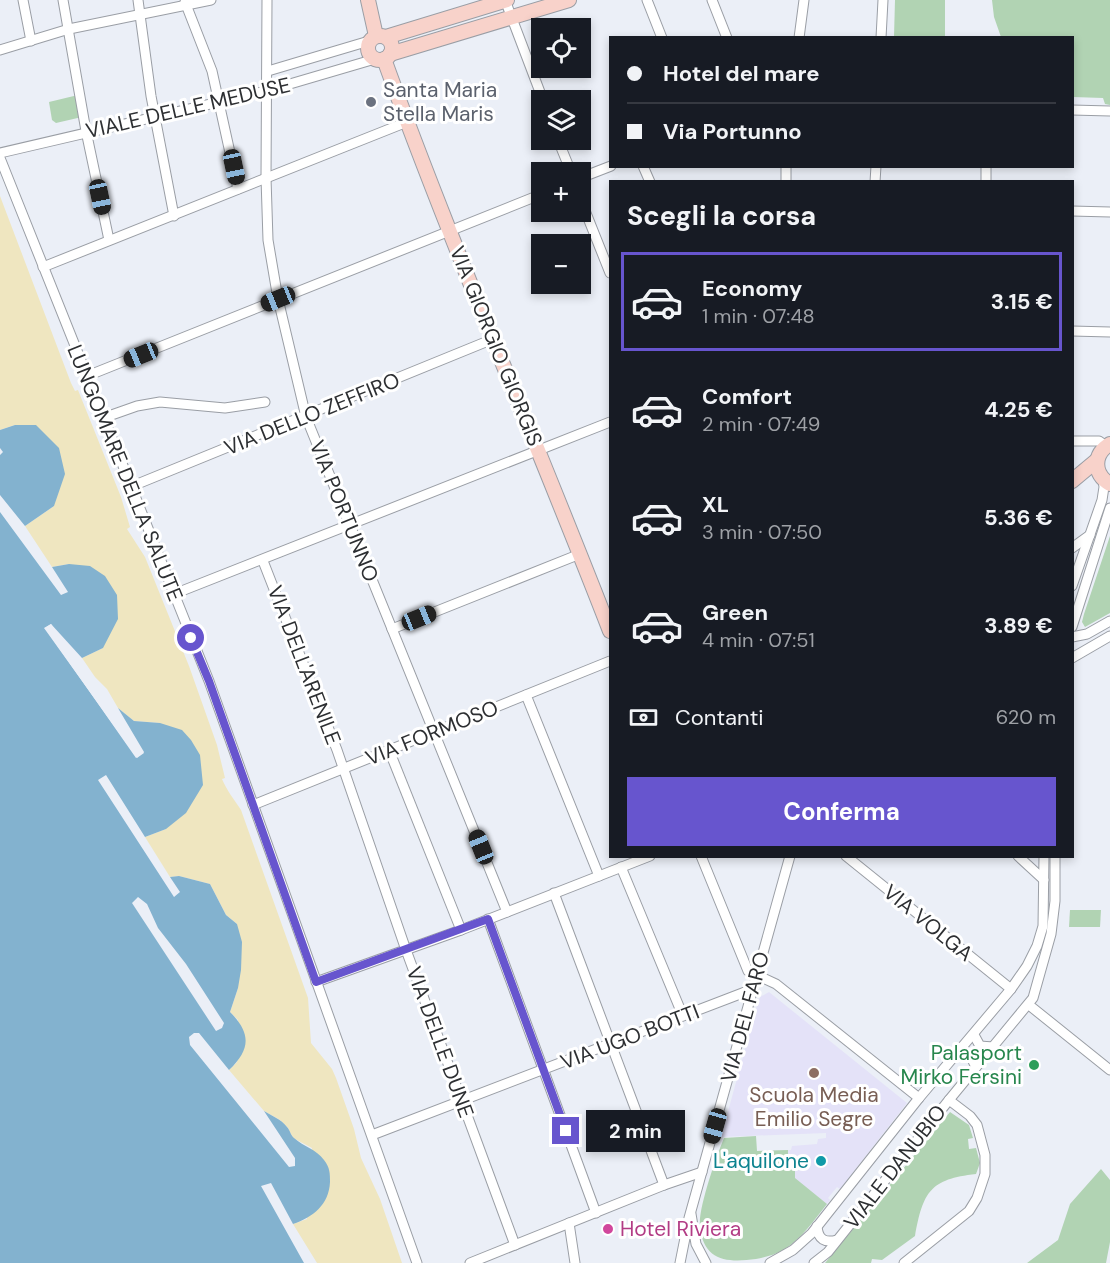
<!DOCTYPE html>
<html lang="it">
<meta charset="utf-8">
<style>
body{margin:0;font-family:"DM Sans",sans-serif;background:#242831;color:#f1f3f6;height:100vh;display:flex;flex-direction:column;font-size:22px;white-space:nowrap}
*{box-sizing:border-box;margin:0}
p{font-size:20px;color:#9ea1a6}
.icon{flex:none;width:33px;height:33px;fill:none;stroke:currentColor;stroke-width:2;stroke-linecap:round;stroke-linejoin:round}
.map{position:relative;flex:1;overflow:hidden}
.side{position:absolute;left:609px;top:180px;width:465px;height:678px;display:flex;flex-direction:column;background:#171b24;border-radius:0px;box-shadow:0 3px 9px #0003}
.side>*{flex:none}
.top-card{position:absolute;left:609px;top:36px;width:465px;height:132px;border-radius:0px;box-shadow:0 3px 9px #0003;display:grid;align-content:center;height:132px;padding:0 18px;background:#171b24}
.buttons{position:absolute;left:531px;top:18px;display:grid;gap:12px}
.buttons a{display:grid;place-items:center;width:60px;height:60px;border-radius:0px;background:#171b24;box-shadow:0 3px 9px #0003;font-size:30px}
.end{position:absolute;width:27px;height:27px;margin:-14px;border:8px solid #6755ce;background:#fff;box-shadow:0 0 0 3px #fff}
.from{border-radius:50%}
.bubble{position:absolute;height:42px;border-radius:0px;background:#171b24;box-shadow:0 3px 9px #0003;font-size:20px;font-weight:700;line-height:42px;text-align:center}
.car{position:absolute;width:18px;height:36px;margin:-18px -9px;border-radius:8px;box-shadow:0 0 4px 2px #0007;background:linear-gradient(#222 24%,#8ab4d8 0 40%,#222 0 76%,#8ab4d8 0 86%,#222 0)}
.top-card b{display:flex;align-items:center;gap:21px;height:57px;font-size:22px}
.top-card b+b{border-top:2px solid #363941}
.top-card i{width:15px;height:15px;background:#f1f3f6}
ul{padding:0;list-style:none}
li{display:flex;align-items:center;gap:18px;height:99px;margin:0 12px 9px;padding:0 6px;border:3px solid transparent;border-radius:0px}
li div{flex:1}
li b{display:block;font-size:22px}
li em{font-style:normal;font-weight:700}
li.active{border-color:#6755ce}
li>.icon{width:54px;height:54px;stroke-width:1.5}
h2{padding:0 18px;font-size:27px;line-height:72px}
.pay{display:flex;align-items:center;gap:15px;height:66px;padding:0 18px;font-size:22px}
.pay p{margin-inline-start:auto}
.primary-button{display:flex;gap:12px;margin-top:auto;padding:12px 18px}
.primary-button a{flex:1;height:69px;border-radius:0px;background:#6755ce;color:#fff;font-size:24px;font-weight:700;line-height:69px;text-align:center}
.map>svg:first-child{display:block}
</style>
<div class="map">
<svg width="1110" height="1263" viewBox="0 0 1110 1263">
<rect width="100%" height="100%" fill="#ebeff7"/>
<path fill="#e4e2f8" d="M769,992L907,1103L840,1189L837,1187L828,1198L830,1200L827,1204L757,1151L791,1150L792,1146L817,1144L818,1139L826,1138V1133L721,1137L758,1002L760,997Z"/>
<g fill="#b1d3b3">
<path d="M895,0H945V37H894Z"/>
<path d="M992,0H1110V105L1105,104L1103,98L1073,97L1072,38L1001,37L994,17Z"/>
<path d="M78,95L82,117L56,123L52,120L49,102Z"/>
<path d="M1110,536V613L1085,627L1082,622L1084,614Z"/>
<path d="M1070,910H1101L1100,927H1069Z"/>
<path d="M950,1112L969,1125L973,1138L968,1139L969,1149L976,1148L980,1163L976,1174C930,1179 923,1192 915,1236L882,1260L872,1259L871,1263H825Z"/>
<path d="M756,1136L757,1151L788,1150V1161H795V1178L827,1204C814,1220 801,1240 783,1250C775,1255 765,1257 756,1259C727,1263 703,1261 700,1226C698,1208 717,1155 724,1138Z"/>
<path d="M1101,1169L1110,1180V1242L1106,1263H1027L1058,1240L1070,1204Z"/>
</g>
<path fill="#efe6c0" d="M0,196L71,383L75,391L78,390L121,497L130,527L127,529L145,557L189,666L217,745L225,778L222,779C227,791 234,799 241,810L308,998L311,1043L332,1069L336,1078L354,1129L361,1158L380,1199L402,1263H317L293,1224L307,1219L312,1148L293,1138L288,1128L280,1120L264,1111L229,1070L237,1062L238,1020L230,1012L238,988L237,924L226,915L210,884L179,876L170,877L145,837L166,829L160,723L134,721L118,708L107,689L95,677L82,658L103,648L69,564L52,567L25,526L54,506L15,425L0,430Z"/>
<g fill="#83b2cf" fill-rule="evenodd">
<path d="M15,425H36L59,448L65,474L54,506L25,526L0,495V455L3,452L0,448V430Z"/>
<path d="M0,512L61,595L68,592L52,567L69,564L90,566L105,576L117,595L118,619L103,648L82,658L51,624L45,628L136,758L144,752L118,708L134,721L160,723L182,730L191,740L200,755L203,785L186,813L166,829L145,837L106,775L98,780L174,897L180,892L170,877L179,876L210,884L226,915L237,924L242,942L241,970L238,988L230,1012C251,1033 251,1049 229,1070L199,1033H194L189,1037L190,1045L289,1167L295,1166V1158L264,1111C272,1116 281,1119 287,1127C290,1130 291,1136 294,1138C304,1147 316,1149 324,1160C330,1168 330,1173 330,1182C329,1205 313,1217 293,1224L271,1183L261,1186L304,1263H0ZM138,897L147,904L158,928L186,964L224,1023L222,1028L216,1031L132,903Z"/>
</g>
<path fill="#ebeff7" d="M51,624L67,646L51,628L49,629L137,754L140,752L126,727L144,753L137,758L44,628Z"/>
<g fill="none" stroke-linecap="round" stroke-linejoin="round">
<g stroke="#9a9ea5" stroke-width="11">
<g id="street">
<path d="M23,0L31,41"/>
<path d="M63,0L86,131L109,240"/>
<path d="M138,0L151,96L174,216"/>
<path d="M267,0L266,178L268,240L278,299L306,417L507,912"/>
<path d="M505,0L543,100"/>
<path d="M647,0L662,38"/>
<path d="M712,0L727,38"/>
<path d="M185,2L212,71L238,189"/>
<path d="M799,38L804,0"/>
<path d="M881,38L883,0"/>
<path d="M0,50L69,29L211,0"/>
<path d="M268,71L369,41"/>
<path d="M1072,110L1110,111"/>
<path d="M558,140L571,172"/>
<path d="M0,153L266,91L375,59"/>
<path d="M0,158L209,681L417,1263"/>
<path d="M643,166L650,182"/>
<path d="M580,178L611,166"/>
<path d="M786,182V166"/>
<path d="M875,182L876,166"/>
<path d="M986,182V166"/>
<path d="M580,198L610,273"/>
<path d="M1072,211L1110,212"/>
<path d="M43,267L407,122"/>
<path d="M1072,331L1110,332"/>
<path d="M87,376L542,194"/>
<path d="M103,418L137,406L160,402L225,408L265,402"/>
<path d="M1072,441H1099L1106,446"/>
<path d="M130,487L493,339"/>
<path d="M1072,548L1090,535"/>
<path d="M263,561L337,750L406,950L515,1245"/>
<path d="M1072,586L1102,500L1104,487L1103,479"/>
<path d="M174,594L610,422"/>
<path d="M1072,627L1110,508"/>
<path d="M392,629L580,554"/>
<path d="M1072,637L1087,634L1110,621"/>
<path d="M1072,658L1110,636"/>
<path d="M526,695L599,876"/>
<path d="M389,750L461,930"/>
<path d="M253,805L610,661"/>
<path d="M701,856L748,971L776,984L919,1098"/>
<path d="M846,856L1011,989"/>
<path d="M1018,856L1044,880"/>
<path d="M621,867L683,1016"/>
<path d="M554,893L664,1185"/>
<path d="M488,919L596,1213"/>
<path d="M316,982L461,930L650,856"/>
<path d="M1029,1005L1110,1070"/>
<path d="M974,1035L980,1046L993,1047"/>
<path d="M958,1053L970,1055L976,1067"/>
<path d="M372,1135L753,989"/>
<path d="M691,1214L696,1244L706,1263"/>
<path d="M569,1223L575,1263"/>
<path d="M817,1226C818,1240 825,1243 837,1240"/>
<path d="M470,1263L664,1185L702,1172"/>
<path d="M680,1263L689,1218L790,856"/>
<path d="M770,1263L793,1250L812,1233L919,1098L1011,989L1027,966L1037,946L1043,926L1044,856"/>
<path d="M814,1263L828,1252L949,1100L1033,998L1051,934L1055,901V856"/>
<path d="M904,1263L969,1211L977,1198L985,1174V1155L977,1125L970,1116L949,1100"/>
</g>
</g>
<g stroke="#9a9ea5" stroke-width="16">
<g id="secondary">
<path d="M368,0L376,36"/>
<circle cx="380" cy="48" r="12"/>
<path d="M386,37L507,0"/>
<path d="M390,54L569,0"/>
<path d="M384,59C454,252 536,440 610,631"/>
<path d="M1110,444C1093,454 1093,474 1110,484"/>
<path d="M1072,481L1096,461"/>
</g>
</g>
<use href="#street" stroke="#fff" stroke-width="9"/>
<use href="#secondary" stroke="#f8d2ca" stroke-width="14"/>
</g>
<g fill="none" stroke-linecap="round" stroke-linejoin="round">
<path stroke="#6755ce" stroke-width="8" d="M191,638L209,681L316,982L488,919L566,1131"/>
</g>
<circle fill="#6b7280" stroke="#fff" stroke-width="2" cx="371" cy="102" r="6"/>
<circle fill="#2e9e5b" stroke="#fff" stroke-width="2" cx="1034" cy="1065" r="6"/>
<circle fill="#8d6e63" stroke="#fff" stroke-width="2" cx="814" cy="1073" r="6"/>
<circle fill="#0f9aa8" stroke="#fff" stroke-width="2" cx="821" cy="1161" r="6"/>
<circle fill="#d1479c" stroke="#fff" stroke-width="2" cx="608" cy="1229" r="6"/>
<g text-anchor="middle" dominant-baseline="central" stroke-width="6" stroke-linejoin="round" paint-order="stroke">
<g font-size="21" fill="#5b616d" stroke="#fff" text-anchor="start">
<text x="383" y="90">Santa Maria<tspan x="383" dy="24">Stella Maris</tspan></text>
</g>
<g font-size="21" fill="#2d2f32" stroke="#fff">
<text transform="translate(188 108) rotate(-13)">VIALE DELLE MEDUSE</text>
<text transform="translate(496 346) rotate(68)">VIA GIORGIO GIORGIS</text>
<text transform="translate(312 414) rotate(-22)">VIA DELLO ZEFFIRO</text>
<text transform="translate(125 473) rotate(68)">LUNGOMARE DELLA SALUTE</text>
<text transform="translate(344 511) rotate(68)">VIA PORTUNNO</text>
<text transform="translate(304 665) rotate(69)">VIA DELL'ARENILE</text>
<text transform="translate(432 733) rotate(-22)">VIA FORMOSO</text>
<text transform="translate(928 923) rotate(39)">VIA VOLGA</text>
<text transform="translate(745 1017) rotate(-75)">VIA DEL FARO</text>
<text transform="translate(630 1037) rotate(-21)">VIA UGO BOTTI</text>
<text transform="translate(440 1042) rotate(70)">VIA DELLE DUNE</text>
<text transform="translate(895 1167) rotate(-52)">VIALE DANUBIO</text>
</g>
<g font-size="21" fill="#27864d" stroke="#fff" text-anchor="end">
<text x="1022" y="1053">Palasport<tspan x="1022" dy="24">Mirko Fersini</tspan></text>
</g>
<g font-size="21" fill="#785e54" stroke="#fff">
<text x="814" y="1095">Scuola Media<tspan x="814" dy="24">Emilio Segre</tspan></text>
</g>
<g font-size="21" fill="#0d838f" stroke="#fff" text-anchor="end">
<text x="809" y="1161">L'aquilone</text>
</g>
<g font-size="21" fill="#b23c85" stroke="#fff" text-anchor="start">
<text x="620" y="1229">Hotel Riviera</text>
</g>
</g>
</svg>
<div class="buttons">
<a><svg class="icon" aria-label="locate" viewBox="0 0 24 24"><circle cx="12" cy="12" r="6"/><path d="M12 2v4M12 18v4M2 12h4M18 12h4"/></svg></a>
<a><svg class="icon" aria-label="layers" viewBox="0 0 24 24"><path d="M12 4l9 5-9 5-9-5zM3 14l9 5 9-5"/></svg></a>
<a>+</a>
<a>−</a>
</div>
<i class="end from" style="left:191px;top:638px"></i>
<i class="end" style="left:566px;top:1131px"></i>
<div class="bubble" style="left:586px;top:1110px;width:99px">2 min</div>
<i class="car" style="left:234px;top:167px;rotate:168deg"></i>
<i class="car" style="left:100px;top:197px;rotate:168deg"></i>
<i class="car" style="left:278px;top:299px;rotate:248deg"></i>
<i class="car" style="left:141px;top:355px;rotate:248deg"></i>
<i class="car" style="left:419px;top:618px;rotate:68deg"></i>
<i class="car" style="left:481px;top:847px;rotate:338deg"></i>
<i class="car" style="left:715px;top:1126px;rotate:196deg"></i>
<div class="top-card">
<b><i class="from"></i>Hotel del mare</b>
<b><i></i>Via Portunno</b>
</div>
<section class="side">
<h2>Scegli la corsa</h2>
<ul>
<li class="active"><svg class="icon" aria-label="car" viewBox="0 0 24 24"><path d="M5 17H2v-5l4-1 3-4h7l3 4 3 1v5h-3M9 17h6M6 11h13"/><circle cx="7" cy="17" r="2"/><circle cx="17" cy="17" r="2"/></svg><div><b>Economy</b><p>1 min · 07:48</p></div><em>3.15 €</em></li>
<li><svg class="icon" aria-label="car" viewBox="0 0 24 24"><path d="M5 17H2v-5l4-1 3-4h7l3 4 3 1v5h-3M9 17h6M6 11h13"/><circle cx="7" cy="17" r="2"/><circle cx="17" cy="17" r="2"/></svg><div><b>Comfort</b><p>2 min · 07:49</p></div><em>4.25 €</em></li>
<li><svg class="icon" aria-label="car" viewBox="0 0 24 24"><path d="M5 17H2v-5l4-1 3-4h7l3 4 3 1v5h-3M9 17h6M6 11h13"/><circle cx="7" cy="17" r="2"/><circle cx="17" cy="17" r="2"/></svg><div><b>XL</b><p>3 min · 07:50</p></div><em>5.36 €</em></li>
<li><svg class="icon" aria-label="car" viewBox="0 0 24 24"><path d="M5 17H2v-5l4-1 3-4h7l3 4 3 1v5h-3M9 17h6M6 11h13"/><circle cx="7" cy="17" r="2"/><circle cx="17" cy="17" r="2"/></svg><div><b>Green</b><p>4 min · 07:51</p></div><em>3.89 €</em></li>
</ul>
<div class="pay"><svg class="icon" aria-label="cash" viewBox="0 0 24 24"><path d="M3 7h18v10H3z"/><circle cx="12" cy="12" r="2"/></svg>Contanti<p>620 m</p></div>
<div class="primary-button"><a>Conferma</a></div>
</section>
</div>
